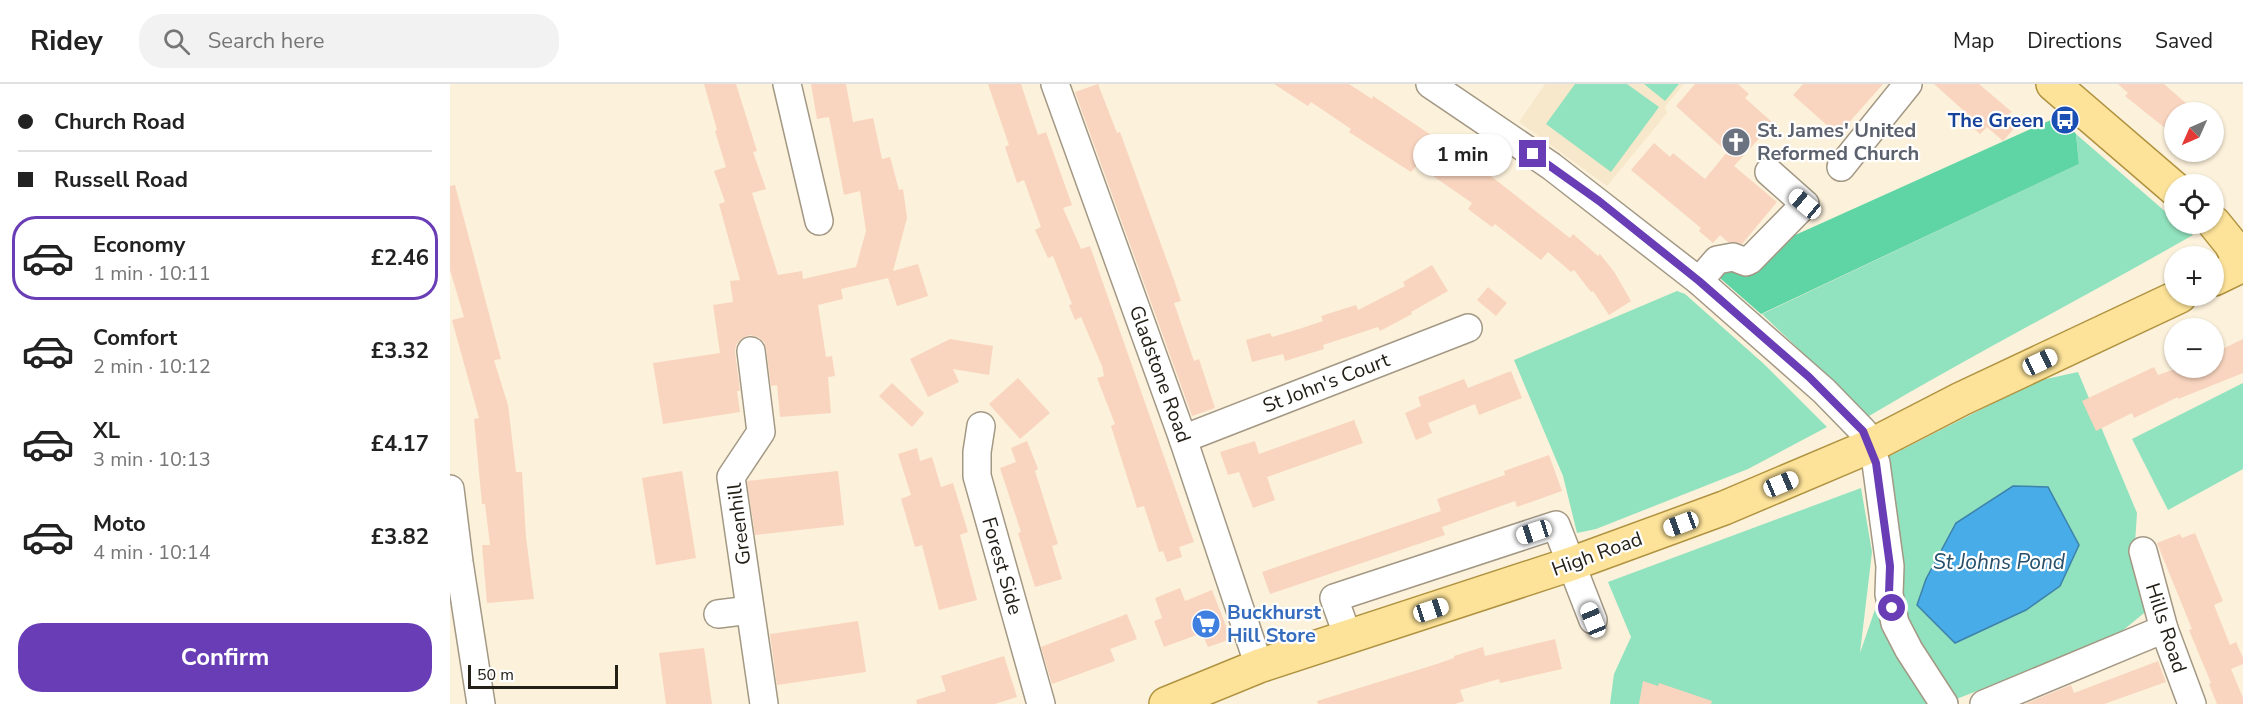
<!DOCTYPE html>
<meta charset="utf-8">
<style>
body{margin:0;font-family:"Nunito Sans",sans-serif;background:#f2f2f2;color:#222;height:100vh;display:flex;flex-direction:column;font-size:22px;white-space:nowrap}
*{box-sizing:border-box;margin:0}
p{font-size:20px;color:#767676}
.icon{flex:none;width:33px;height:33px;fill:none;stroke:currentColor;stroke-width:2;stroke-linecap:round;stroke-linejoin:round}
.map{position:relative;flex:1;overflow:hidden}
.details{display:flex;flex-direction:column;background:#fff;width:450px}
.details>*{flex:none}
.banner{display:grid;align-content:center;height:132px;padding:0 18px;background:#fff}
.needle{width:39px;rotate:225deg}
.buttons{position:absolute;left:1714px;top:18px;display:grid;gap:12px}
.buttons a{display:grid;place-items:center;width:60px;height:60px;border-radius:50%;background:#fff;box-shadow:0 2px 4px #0004;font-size:30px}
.scale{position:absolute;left:18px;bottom:15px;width:150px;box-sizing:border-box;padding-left:6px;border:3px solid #242018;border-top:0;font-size:16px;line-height:21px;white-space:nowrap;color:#242018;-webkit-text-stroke:4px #fff;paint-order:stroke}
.end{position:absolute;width:27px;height:27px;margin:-14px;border:8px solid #693db5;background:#fff;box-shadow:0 0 0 3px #fff}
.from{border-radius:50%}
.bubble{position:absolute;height:42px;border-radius:21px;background:#fff;box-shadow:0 2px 4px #0004;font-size:20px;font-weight:700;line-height:42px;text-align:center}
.car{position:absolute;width:18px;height:36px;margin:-18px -9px;border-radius:8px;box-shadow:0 0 4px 2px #0007;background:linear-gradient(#fff 24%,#345 0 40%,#fff 0 76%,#345 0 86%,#fff 0)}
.banner b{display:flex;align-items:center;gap:21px;height:57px;font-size:22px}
.banner b+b{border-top:2px solid #e0e0e0}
.banner i{width:15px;height:15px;background:#222}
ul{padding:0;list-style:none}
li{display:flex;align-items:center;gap:18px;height:84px;margin:0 12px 9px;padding:0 6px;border:3px solid transparent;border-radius:24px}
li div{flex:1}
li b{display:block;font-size:22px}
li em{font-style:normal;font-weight:700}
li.on{border-color:#693db5}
li>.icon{width:54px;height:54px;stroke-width:1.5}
.button{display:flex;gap:12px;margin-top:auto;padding:12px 18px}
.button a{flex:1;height:69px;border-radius:24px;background:#693db5;color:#fff;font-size:24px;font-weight:700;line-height:69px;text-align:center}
header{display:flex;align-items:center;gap:36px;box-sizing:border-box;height:84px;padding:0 30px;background:#fff;border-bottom:2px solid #e0e0e0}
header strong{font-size:28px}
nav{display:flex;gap:33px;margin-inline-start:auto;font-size:21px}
.search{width:420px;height:54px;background:#f2f2f2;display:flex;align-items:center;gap:15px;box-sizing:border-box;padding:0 21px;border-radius:24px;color:#767676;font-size:22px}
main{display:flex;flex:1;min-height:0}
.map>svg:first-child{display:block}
</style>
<header>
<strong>Ridey</strong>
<div class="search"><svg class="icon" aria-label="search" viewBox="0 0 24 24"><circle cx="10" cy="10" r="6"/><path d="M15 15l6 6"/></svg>Search here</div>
<nav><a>Map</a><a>Directions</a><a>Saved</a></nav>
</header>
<main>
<section class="details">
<div class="banner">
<b><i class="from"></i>Church Road</b>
<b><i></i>Russell Road</b>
</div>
<ul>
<li class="on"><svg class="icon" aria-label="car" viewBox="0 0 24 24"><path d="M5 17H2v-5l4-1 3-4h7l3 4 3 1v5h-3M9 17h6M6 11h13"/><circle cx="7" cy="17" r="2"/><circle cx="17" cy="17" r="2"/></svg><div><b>Economy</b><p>1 min · 10:11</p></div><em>£2.46</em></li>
<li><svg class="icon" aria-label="car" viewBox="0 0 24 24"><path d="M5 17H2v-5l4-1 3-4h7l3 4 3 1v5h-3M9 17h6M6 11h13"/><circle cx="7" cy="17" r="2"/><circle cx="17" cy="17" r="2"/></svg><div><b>Comfort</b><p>2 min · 10:12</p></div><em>£3.32</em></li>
<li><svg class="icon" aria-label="car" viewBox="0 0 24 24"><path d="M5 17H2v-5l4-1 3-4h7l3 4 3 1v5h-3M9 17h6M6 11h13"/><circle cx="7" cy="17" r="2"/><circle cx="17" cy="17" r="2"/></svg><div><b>XL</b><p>3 min · 10:13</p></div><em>£4.17</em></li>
<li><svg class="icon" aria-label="car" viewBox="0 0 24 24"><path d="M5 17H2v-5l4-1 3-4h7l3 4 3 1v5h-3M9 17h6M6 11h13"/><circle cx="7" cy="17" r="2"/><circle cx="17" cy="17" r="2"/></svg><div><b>Moto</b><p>4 min · 10:14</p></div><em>£3.82</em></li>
</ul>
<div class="button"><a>Confirm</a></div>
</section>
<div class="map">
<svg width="1793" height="620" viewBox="0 0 1793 620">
<rect width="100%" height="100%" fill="#fcf1db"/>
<path fill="#f7e8cb" d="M1095,0H1234L1215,23L1217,29L1157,102L1069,38Z"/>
<g fill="#91e2be">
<path d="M1125,0H1177L1209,23L1161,88L1096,40Z"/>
<path d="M1194,0H1229L1215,17Z"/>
<path d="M1626,50L1725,136V140H1729L1743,151C1636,212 1526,269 1419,332L1312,230L1629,80Z"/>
<path d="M1227,207L1235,210L1314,280L1377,343L1298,385L1146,445L1127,449L1113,392L1064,276Z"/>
<path d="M1628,288L1687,429L1684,475L1699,525L1666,552L1504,616V620H1160L1164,590L1181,553L1158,498L1411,404L1422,468L1410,569L1440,482L1426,379L1587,297Z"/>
<path d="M1793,299V385L1718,426L1682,355Z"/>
</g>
<path fill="#5fd5a6" d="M1612,31L1626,50L1629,80L1311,230L1263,188Z"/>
<path fill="#48ace8" stroke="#3d82aa" stroke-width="1.5" d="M1563,402L1598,403L1629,461L1610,502L1576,526L1505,559L1467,521L1476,495L1506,439Z"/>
<g fill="#f9d5bf">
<path d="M254,0H286L307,67L303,68L316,105L302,109L328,191L352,187L353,195L406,183L416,147L410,107L394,111L379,33L367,35L361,0H396L403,38L423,34L432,75L440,73L449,106L453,105L457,134L443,187L468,180L478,212L447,222L438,194L391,205L393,215L368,221L376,273L382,272L385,292L378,293L381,329L330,333L327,301L321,302L316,264L314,258L308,253L300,251L291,255L286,261L285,268L290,307H287L290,328L213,340L203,279L270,269L263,221L283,218L280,197L290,196L269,120L275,118L264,87L276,83L265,47L267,46Z"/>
<path d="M538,0H571L588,51L596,48L622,121L613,124L631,165L640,162L744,458L729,463L732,473L717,478L713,467L709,468L694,422L687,424L661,342L665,340L647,294L654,292L652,282L631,233L625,236L619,221L622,220L603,172L598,174L585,146L591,143L574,96L567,99L555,63L559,61Z"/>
<path d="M648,0L667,49L670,48L724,196L731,217L724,219L744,277L749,275L765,324L742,332L625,8Z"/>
<path d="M824,0H899L922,15L923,12L990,57L991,54L1038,87L1037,89L1120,154L1123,150L1148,172L1150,170L1165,189L1181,217L1159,231L1143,207L1141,208L1124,186L1121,188L1098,168L1091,176L1045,140L1042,143L1018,125L1022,119L967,81L961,88L899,48L901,45L861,18L858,22Z"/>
<path d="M1245,0H1288L1299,10L1295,14L1323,39L1284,82L1327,118L1292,160L1278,158L1270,151L1263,159L1249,147L1251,144L1181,86L1204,59L1220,73L1223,69L1255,95L1277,68L1226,22Z"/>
<path d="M1353,0H1433L1388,51L1343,11Z"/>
<path d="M1484,0H1529L1562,28L1559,30L1569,39L1553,57L1537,43L1530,50L1517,38L1522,34Z"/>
<path d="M1668,0H1714L1746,28H1725V52L1675,12L1678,9Z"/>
<path d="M5,101L51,275L44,276L58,321L66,388H72L76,453L84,515L37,519L32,461H40L35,420H32L24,335L29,334L2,236L14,233L0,186V102Z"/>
<path d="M982,181L998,207L961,228L962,230L930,247L928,243L873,261L874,265L835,277L833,270L802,278L796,256L820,249L822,253L849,245L873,237L871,232L906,221L908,226L955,202L953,198Z"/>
<path d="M1038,203L1057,219L1046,232L1027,216Z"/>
<path d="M500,255L543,262L539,291L503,285L509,298L478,313L460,275Z"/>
<path d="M1793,255V289L1728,315V313L1684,334L1682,329L1646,347L1632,317L1704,283L1708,291L1728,284H1764V269Z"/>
<path d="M1061,287L1072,314L1029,331L1025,320L993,333L978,339L982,349L966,356L955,329L971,322L968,313L1014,295L1018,304Z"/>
<path d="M568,294L600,329L570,355L539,320Z"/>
<path d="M442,299L474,329L462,343L429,312Z"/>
<path d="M904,336L913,359L817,393L825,416L803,424L789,388L778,391L770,368L805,357L809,370Z"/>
<path d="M577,357L588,385L585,387L608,460L602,462L612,495L585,503L568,449L571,448L550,384L566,378L561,364Z"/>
<path d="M467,364L470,377L482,373L491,403L503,399L518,448L510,451L527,516L489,526L472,461L465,463L451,415L461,411L448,370Z"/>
<path d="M1099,371L1112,407L1067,423L1065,417L992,443L995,451L820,510L812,488L991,427L987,415L1055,391L1054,387Z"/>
<path d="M232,387L246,474L206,481L192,394Z"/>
<path d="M388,387L394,441L305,451L297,397Z"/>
<path d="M1745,449L1773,517L1764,521L1780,561L1786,558L1793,574V580L1781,585L1793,614V620H1767L1759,600L1761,599L1739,546L1742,545L1707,459L1730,450L1732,454Z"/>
<path d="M730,504L735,517L762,506L781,555L758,563L752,549L714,563L704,537L712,534L705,514Z"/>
<path d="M677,530L687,555L660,565L665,577L602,600L591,563Z"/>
<path d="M408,537L416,588L327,601L320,550Z"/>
<path d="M1105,555L1112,585L1050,599L1049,595L1010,606L1014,617L1005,620H868L867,617L987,580L1004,574V572L1033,563L1035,572Z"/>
<path d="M254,564L262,620H216L209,569Z"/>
<path d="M554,572L567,613L545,620H467L466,616L496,607L491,592Z"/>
<path d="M1708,577L1716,598L1654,620H1575L1621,601L1624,609Z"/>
<path d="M1193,597L1208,602L1209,599L1262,617L1261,620H1189Z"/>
</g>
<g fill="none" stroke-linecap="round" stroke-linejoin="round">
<g stroke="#a39884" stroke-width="30">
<g id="minor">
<path d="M337,0L369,137"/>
<path d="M605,0L733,355L809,582"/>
<path d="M980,0L1101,82L1249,197L1374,307L1413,347L1426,379L1440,482L1439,510L1445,539L1459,566L1494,620"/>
<path d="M1391,83L1458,0"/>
<path d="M1249,197L1267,176L1283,173L1296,178L1300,176L1355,120L1319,88"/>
<path d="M301,267L311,348L281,393L314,620"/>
<path d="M531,342L527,368V392L591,620"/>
<path d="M733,355L1018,244"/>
<path d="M0,405L9,478L31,620"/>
<path d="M1693,467L1714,545L1742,620"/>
<path d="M268,530L300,526"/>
<path d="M898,553L884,514L1106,441L1143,536"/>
<path d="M1534,620L1714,545"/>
</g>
</g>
<g stroke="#b09340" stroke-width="36">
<g id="major">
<path d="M1603,0L1725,105"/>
<path d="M1764,139L1781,160L1792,182"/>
<path d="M1764,195L1793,181"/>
<path d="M716,620L809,582L1121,480L1274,424L1418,363L1511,315L1730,212"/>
</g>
</g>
<use href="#minor" stroke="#fff" stroke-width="27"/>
<use href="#major" stroke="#fde399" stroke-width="33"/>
</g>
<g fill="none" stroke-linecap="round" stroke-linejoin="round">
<path stroke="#693db5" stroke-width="8" d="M1083,70L1149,117L1249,197L1359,293L1413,347L1426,379L1440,482L1439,510L1442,524"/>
</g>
<defs>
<g id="bus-disc" transform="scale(1.5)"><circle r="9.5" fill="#1a4fb4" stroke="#fff"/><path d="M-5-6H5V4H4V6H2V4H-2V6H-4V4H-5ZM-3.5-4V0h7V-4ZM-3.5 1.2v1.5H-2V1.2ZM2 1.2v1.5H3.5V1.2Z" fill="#fff"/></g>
<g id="church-disc" transform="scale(1.5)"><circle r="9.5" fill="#6b7280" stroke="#fff"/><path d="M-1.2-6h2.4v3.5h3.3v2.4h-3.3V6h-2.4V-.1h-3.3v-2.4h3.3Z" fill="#fff"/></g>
<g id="supermarket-disc" transform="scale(1.5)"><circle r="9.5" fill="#3f7fe0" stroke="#fff"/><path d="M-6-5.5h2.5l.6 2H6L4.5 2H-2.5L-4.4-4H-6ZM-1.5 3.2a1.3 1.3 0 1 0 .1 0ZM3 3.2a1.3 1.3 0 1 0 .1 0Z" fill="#fff"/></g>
</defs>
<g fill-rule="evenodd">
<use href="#bus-disc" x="1615" y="36"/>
<use href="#church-disc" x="1286" y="58"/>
<use href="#supermarket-disc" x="756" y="540"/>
</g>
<g text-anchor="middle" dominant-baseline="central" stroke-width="4.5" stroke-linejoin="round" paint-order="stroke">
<g font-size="20" font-weight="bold" fill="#164399" stroke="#fff" text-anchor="end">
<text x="1594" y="36">The Green</text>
</g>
<g font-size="20" font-weight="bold" fill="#5b616d" stroke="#fff" text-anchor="start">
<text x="1307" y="46">St. James' United<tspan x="1307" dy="23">Reformed Church</tspan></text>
</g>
<g font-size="20" fill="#242018" stroke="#fff">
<text transform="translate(710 290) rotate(70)">Gladstone Road</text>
<text transform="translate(876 299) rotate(-21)">St John's Court</text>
<text transform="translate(289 440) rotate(-97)">Greenhill</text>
<text transform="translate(1147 470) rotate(-20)">High Road</text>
<text transform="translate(552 482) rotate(74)">Forest Side</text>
<text transform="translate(1716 544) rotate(72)">Hills Road</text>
</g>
<g font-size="20" font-weight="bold" fill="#366cbe" stroke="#fff" text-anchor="start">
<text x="777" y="528">Buckhurst<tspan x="777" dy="23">Hill Store</tspan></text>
</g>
<g font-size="21" font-style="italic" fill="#274f69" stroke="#fff">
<text x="1549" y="478">St Johns Pond</text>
</g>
</g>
</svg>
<div class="buttons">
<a><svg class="needle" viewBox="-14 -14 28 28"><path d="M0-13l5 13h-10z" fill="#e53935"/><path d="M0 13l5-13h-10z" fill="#767676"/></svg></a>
<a><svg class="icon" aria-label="locate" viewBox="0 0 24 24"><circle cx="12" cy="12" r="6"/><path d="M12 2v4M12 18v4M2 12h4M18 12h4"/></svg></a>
<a>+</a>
<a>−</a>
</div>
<div class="scale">50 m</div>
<i class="end from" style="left:1442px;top:524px"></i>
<i class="end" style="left:1083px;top:70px"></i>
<div class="bubble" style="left:963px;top:50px;width:99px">1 min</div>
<i class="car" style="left:1355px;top:120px;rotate:310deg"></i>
<i class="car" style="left:1590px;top:278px;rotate:65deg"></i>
<i class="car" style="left:1331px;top:400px;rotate:67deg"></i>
<i class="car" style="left:1231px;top:440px;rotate:250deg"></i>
<i class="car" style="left:1084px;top:448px;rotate:252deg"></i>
<i class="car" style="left:981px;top:526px;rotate:72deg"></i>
<i class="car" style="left:1143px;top:536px;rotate:338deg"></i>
</div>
</main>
